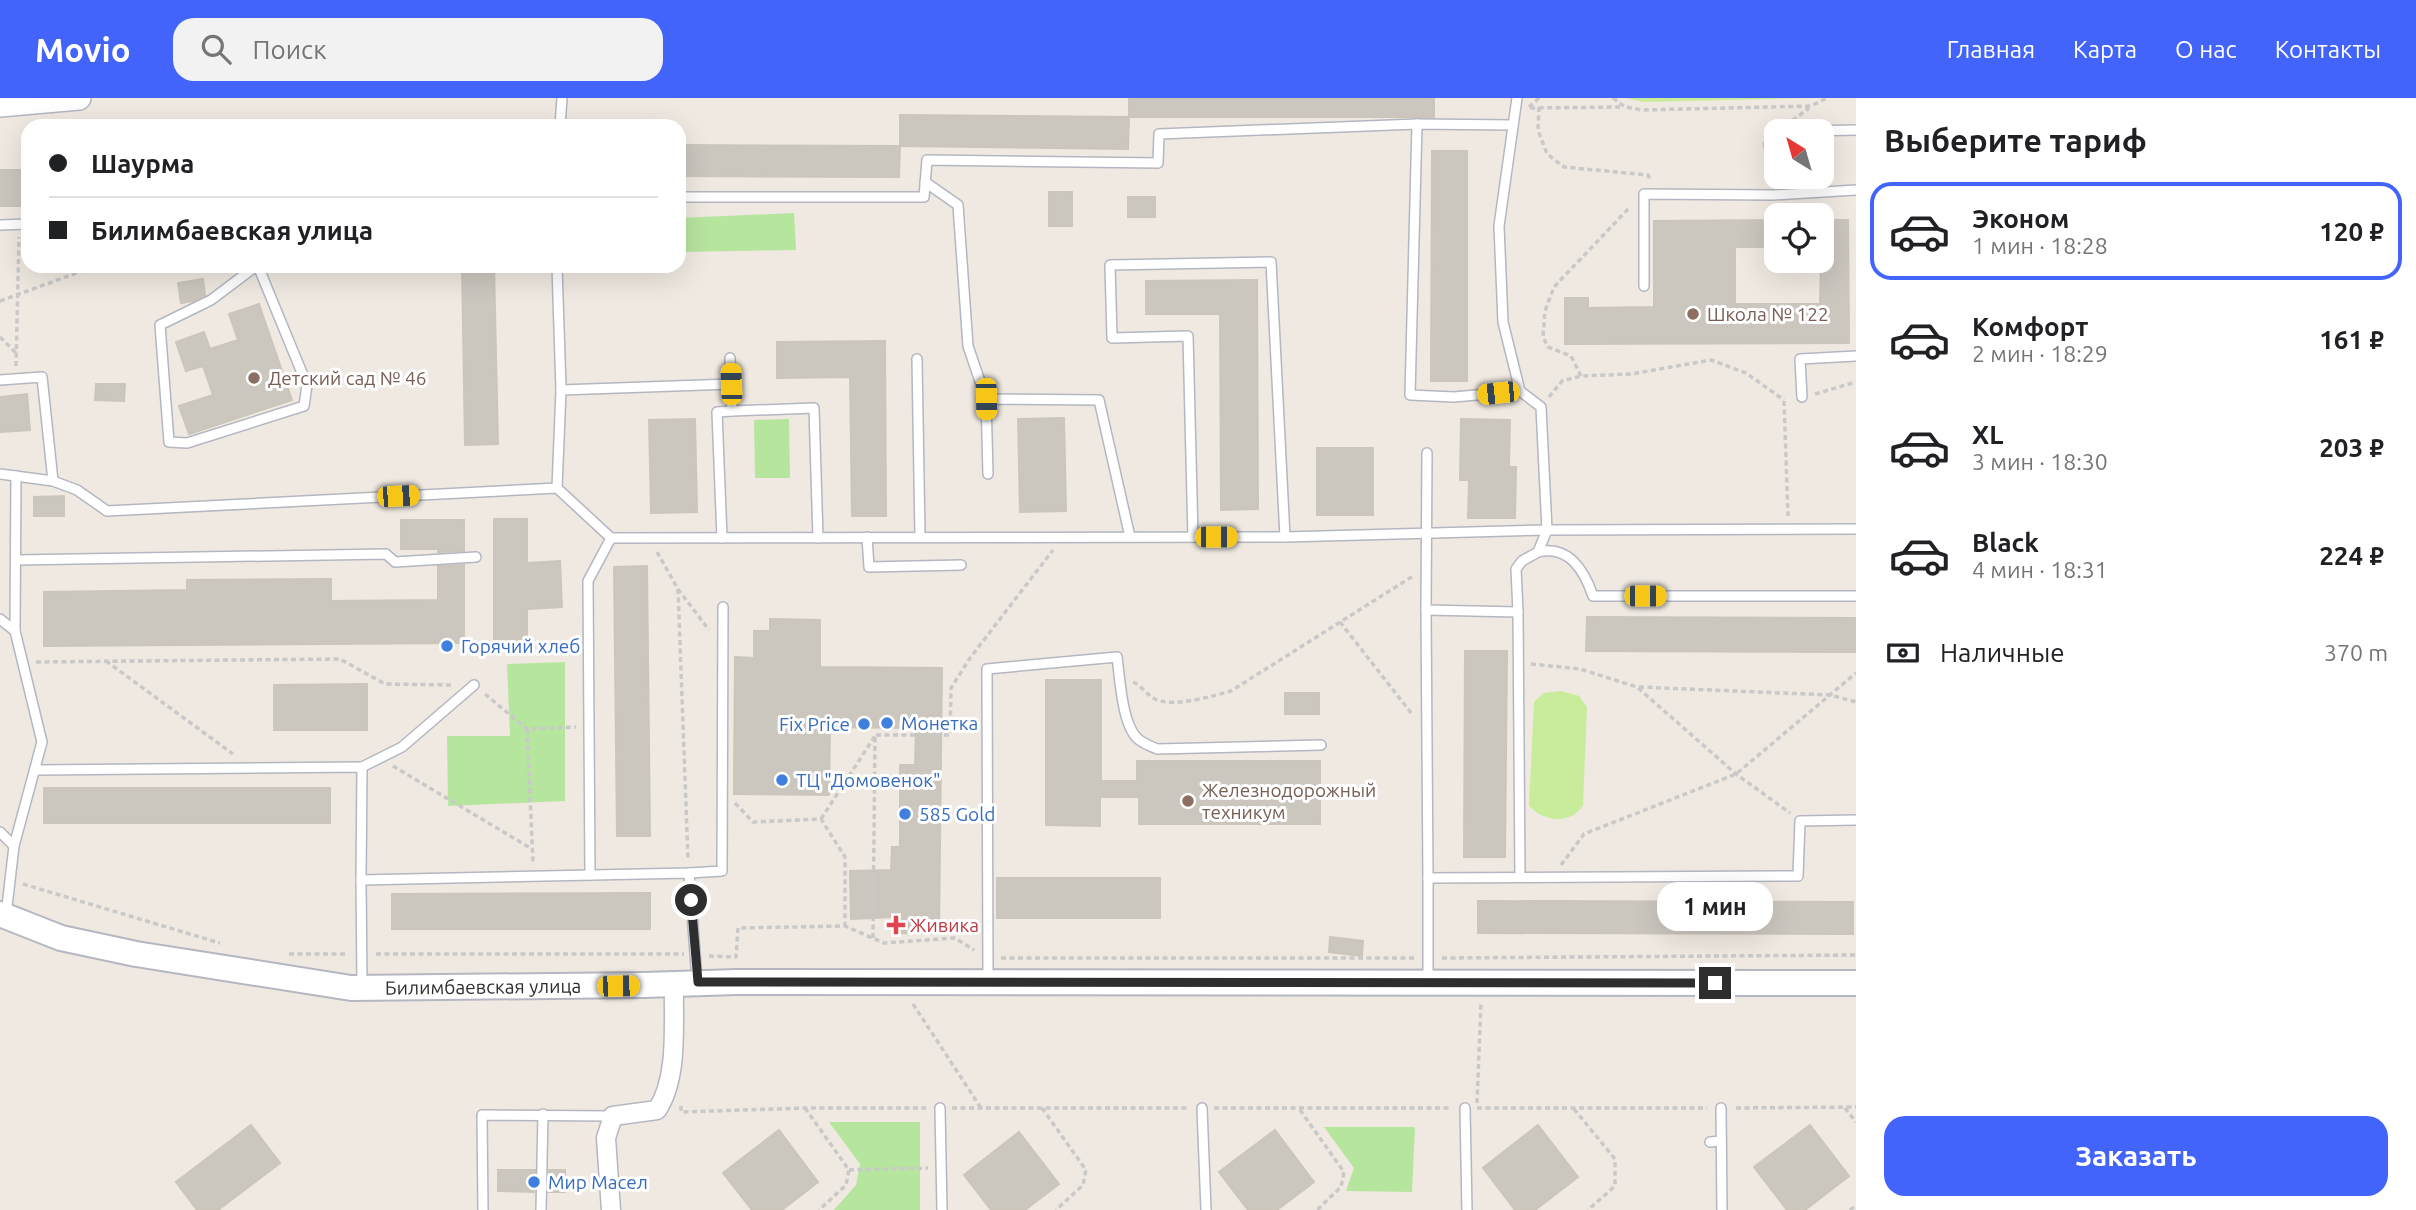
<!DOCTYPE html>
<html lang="ru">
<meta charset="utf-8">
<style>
body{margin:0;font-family:Ubuntu,sans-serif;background:#f2f2f2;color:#202124;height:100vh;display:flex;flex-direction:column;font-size:26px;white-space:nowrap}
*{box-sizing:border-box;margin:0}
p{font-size:23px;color:#757577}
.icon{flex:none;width:38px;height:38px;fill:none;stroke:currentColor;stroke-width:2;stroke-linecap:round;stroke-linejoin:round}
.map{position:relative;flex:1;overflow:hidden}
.panel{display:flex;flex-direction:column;background:#fff;width:560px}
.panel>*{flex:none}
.guide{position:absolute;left:21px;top:21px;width:665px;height:154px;border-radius:21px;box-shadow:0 7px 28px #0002;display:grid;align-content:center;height:154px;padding:0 28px;background:#fff}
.needle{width:46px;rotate:323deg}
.tools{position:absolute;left:1764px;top:21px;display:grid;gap:14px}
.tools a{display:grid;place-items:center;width:70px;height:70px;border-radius:14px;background:#fff;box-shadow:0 7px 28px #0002;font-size:35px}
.end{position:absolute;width:32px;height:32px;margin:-16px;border:9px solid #2e2e2e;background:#fff;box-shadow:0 0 0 4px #fff}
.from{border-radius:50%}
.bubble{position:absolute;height:49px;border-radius:21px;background:#fff;box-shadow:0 7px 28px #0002;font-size:23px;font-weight:700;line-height:49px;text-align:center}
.car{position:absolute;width:21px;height:42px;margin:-21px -10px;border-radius:9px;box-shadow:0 0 5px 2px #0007;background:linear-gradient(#f5c518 24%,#345 0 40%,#f5c518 0 76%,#345 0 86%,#f5c518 0)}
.guide b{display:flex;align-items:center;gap:24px;height:66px;font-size:26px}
.guide b+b{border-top:2px solid #e0e0e0}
.guide i{width:18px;height:18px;background:#202124}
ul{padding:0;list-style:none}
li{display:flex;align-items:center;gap:21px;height:98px;margin:0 14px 10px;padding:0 14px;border:4px solid transparent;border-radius:21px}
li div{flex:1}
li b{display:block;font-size:26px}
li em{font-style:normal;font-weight:700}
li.active{border-color:#4264fb}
li>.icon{width:63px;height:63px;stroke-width:1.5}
h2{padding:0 28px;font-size:32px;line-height:84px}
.pay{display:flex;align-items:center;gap:18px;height:77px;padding:0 28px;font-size:26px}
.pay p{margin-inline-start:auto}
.action{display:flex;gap:14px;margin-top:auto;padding:14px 28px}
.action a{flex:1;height:80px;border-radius:21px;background:#4264fb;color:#fff;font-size:28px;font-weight:700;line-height:80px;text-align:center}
header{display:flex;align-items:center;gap:42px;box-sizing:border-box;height:98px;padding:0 35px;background:#4264fb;color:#fff}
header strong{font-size:33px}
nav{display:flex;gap:38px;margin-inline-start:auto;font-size:24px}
.search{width:490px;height:63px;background:#f2f2f2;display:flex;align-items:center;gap:18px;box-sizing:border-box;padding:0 24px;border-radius:21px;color:#757577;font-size:26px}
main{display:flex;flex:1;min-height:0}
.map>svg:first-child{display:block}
</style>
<header>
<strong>Movio</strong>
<div class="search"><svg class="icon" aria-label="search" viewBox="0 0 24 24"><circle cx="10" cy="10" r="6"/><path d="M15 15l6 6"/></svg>Поиск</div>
<nav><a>Главная</a><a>Карта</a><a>О нас</a><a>Контакты</a></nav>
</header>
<main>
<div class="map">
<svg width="1856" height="1112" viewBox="0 0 1856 1112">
<rect width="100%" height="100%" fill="#efe9e1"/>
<g fill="#b6e59e">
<path d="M794,115L796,152L679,154V120Z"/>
<path d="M789,321L790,380H755L754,322Z"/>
<path d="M565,564V703L448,708L447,638H510L507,566Z"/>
<path d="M829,1024H920V1112H834L856,1087L860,1066Z"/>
<path d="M1324,1029H1415L1412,1094L1346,1093L1354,1070Z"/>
</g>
<g fill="#c9ec9a">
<path d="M1626,0H1811L1643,4Z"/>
<path d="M1561,593L1579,598L1587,609L1583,707C1572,727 1541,724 1529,707L1534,604L1544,595Z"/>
</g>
<g fill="#cbc7bf" stroke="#cbc5ba" stroke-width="2">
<rect x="1129" y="0" width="305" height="19"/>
<path d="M900,17L1129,19L1128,51L900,48Z"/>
<path d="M679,47L900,48L899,79L679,78Z"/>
<path d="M1432,53H1467V283H1431Z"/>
<rect x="0" y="72" width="28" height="36"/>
<rect x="1049" y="94" width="23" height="34"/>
<rect x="1128" y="99" width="27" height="20"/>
<path d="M1776,122V149H1735V206H1820L1822,122H1848L1849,245L1565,246V200H1588V210L1654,209V123Z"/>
<path d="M462,168H494L498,346L465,347Z"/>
<path d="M203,181L205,197L193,203L181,205L178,185Z"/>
<path d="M1257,182L1258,411L1221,412L1220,216H1146V183Z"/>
<path d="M259,206L292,302L189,336L179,308L213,297L203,268L186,273L176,244L204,234L210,251L238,242L229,216Z"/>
<path d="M885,243L886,418H852L850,279L777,280V244Z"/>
<path d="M96,286H125L124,303L95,302Z"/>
<path d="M27,296L30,332L0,334V299Z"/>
<path d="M1064,320L1066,413L1020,414L1018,321Z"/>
<path d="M695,321L697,414L651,415L649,322Z"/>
<path d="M1461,321L1510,322L1509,369H1516L1515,420H1468L1469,382H1460Z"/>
<rect x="1317" y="350" width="56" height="67"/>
<path d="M64,398V418H34V399Z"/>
<path d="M494,421H527V465L560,463L562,509L527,511V545H494Z"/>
<path d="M401,422H464V453L438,454V451H401Z"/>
<path d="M464,467V545L44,548V494L187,492V482L331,481V503L438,502V468Z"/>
<path d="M647,468L650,738H617L614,469Z"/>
<path d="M1587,519L1856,520V554L1586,553Z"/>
<path d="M770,521L820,522V569L942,570L939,836L894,835V819L851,821L850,773L891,772L892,749H900V667H915L916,630L830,629L829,697L734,696L735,559L754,560V533H770Z"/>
<path d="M1465,553H1507L1505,759H1464Z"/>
<path d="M1046,582H1101V683H1137V663H1320V726H1139V699H1100V728L1046,727Z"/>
<path d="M367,586V632H274V587Z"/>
<rect x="1285" y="595" width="34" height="21"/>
<rect x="44" y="690" width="286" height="35"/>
<rect x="997" y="780" width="163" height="40"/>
<path d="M650,795V831H392V796Z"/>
<path d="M1478,803L1853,804V836L1478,835Z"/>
<path d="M1330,839L1363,843L1362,858L1329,854Z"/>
<path d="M251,1027L280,1065L218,1112H197L176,1084Z"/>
<path d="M1538,1027L1578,1079L1535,1112H1515L1483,1070Z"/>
<path d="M1810,1027L1849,1078L1805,1112H1787L1754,1069Z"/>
<path d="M779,1032L818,1084L782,1112H752L723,1075Z"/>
<path d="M1275,1032L1314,1084L1277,1112H1248L1219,1074Z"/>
<path d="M1019,1034L1059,1086L1025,1112H991L964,1077Z"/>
<path d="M498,1072H535L534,1094L498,1093Z"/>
<path d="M549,1072H565V1094H548Z"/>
</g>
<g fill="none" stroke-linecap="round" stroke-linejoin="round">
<g stroke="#b4b7c1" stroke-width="12">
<g id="service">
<path d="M1517,0L1499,128L1503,224L1520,293"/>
<path d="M1417,26L1410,297L1454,299L1520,293L1541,309L1547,432L1538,454L1522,463L1516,471L1518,514"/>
<path d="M560,28L562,0"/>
<path d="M1808,33L1856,32"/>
<path d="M925,84L958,107L968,248L986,301"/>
<path d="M1804,95L1805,79"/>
<path d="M679,99H924L927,62L1158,65L1159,36L1417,26L1513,27"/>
<path d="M0,127L28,126"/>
<path d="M256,168L211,202L160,227L169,344L187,345L304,308L307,287L258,168"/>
<path d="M557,168L561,292L557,390"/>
<path d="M1644,188V96L1773,97L1856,92"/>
<path d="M730,260L732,313L814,310L818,440"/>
<path d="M917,261L920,439"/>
<path d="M0,282L42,279L53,383"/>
<path d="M561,292L731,286"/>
<path d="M1802,299L1800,261L1856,258"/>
<path d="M1427,355L1426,512L1428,780"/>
<path d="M0,376L53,383L77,392L107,413L557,390L611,440L1285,439L1547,432L1856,431"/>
<path d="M988,376L986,301L1099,302L1130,439"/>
<path d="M867,439L869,469L961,467"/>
<path d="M1193,439L1188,238L1112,240L1110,167L1271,164L1285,439"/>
<path d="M722,440L717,314L732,313"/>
<path d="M1538,454C1569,447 1584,472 1593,498H1856"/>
<path d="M16,462L386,456L395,464L476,459"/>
<path d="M1426,512L1518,514L1520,779"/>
<path d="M0,521L15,533"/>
<path d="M362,669L402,649L474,587"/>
<path d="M36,672L362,669L361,782L689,775L697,882"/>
<path d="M0,734L14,748"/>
<path d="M689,775L722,773L723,509"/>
<path d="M590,777L588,483L611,440"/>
<path d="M361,782L362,888"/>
<path d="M6,817L14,748L42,644L15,533L16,378"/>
<path d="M988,882L987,571L1117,559C1120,581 1122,625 1137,640C1142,645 1150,648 1157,651L1321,647"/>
<path d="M1428,885V780L1798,778L1800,723L1856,722"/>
<path d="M940,1010L942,1112"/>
<path d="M1202,1010L1206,1112"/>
<path d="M1465,1010L1467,1112"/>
<path d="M1721,1010L1722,1112"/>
<path d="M1710,1044L1721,1043"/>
<path d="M483,1112L482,1017L613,1018"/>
<path d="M541,1112L543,1016"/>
</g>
</g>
<g stroke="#b4b7c1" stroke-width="21">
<path id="minor" d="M611,1112L606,1040L613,1018L657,1012C679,979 673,925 674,885"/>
</g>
<g stroke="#b4b7c1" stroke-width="26">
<path id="tertiary" d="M0,7L79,0"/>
</g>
<g stroke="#b4b7c1" stroke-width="28">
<g id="secondary">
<path id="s1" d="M0,816L61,840L136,856L351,890L644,887L737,884L1856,885"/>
</g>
</g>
<g stroke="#c9c9c9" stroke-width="3.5" stroke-dasharray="5 3.5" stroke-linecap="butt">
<path d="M1539,0L1528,10L1622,9"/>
<path d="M1613,0L1625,9L1642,12L1811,8L1827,0"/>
<path d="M1539,9L1538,32L1547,56L1564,69L1648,77L1650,81"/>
<path d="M1779,33L1809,10"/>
<path d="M1771,83L1764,45L1776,36"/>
<path d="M0,203L93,169L112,168"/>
<path d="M0,239L16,255"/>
<path d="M16,268L19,139"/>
<path d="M1581,278L1571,258L1548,249L1543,239L1545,213L1554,189L1630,109"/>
<path d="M1815,296L1856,284"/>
<path d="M1549,299L1562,283L1581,278L1631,276L1711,262L1746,275L1784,302"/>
<path d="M1784,303L1788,418"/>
<path d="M657,454L678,491L709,532"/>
<path d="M678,491L688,761"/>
<path d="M1340,524L1412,616"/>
<path d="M106,563L233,656"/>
<path d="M36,564L340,561L385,586L452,587"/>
<path d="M1531,566L1580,571L1637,589L1736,676L1790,715"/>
<path d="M1133,584C1142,588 1147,597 1155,601C1173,610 1213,598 1231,593L1413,478"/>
<path d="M1639,589L1830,597L1856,604"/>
<path d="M485,596L527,631L576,629"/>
<path d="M527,631L533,765"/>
<path d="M393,668L532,751"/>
<path d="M735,705L753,724L821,721L845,759V828"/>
<path d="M821,721L875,638"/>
<path d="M1561,767L1584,736L1736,676L1856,575"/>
<path d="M23,786L220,845"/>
<path d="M873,840L875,637H950L951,590L970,560L1053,452"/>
<path d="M289,856H348"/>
<path d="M376,856H684"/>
<path d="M709,858L736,859L738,830L845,828L884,845L955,840L974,852"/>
<path d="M1001,860H1416"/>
<path d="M1442,860L1856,857"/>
<path d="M913,906L981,1010"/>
<path d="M1477,1005L1481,904"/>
<path d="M681,1008V1014L805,1010H926"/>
<path d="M805,1010L849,1072L846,1087L819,1112"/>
<path d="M952,1010H1189"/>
<path d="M1042,1010L1086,1072L1083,1087L1056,1112"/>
<path d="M1214,1010H1451"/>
<path d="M1477,1010H1707"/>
<path d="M1736,1010L1856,1009"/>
<path d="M1845,1010L1856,1024"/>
<path d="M1574,1011L1615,1061V1088L1588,1112"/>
<path d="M1300,1012L1344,1074L1341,1089L1317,1112"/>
<path d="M849,1072L928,1070"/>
<path d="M1850,1112L1856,1107"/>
</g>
<use href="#service" stroke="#fff" stroke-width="9"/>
<use href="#minor" stroke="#fff" stroke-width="18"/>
<use href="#tertiary" stroke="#fff" stroke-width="23"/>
<use href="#secondary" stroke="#fff" stroke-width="24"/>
</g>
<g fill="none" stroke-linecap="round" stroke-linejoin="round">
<path stroke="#2e2e2e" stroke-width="9" d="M691,802L698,884L1715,885"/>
</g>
<g fill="#8d6e63" stroke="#fff" stroke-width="2.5">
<circle cx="1693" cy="216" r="7"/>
<circle cx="254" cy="280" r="7"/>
<circle cx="1188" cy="703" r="7"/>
</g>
<g fill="#3f7fe0" stroke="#fff" stroke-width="2.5">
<circle cx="447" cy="548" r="7"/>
<circle cx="887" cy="625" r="7"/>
<circle cx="864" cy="626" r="7"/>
<circle cx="782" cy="682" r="7"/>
<circle cx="905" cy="716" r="7"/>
<circle cx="534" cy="1084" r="7"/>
</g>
<path fill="#e0444e" stroke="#fff" stroke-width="2.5" d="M892.5 816.5h7v7h7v7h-7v7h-7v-7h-7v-7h7z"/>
<g text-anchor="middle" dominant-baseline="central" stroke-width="6" stroke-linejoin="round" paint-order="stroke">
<g font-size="19" fill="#785e54" stroke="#fff" text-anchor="start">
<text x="1707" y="216">Школа № 122</text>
<text x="268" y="280">Детский сад № 46</text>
<text x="1202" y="692">Железнодорожный<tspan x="1202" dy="22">техникум</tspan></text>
</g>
<g font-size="19" fill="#366cbe" stroke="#fff" text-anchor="start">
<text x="461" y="548">Горячий хлеб</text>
<text x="901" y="625">Монетка</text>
<text x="850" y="626" text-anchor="end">Fix Price</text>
<text x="796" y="682">ТЦ "Домовенок"</text>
<text x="919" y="716">585 Gold</text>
<text x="548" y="1084">Мир Масел</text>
</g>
<g font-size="19" fill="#be3a42" stroke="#fff" text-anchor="start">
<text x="910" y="827">Живика</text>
</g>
<g font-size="19" fill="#2e2e2e" stroke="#fff">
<text stroke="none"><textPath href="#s1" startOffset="492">Билимбаевская улица</textPath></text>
</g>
</g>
</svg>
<div class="tools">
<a><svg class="needle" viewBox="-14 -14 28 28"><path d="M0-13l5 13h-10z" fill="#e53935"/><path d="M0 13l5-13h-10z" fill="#757577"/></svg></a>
<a><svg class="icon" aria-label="locate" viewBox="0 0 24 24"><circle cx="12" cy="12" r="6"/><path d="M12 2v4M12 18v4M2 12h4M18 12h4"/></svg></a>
</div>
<i class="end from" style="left:691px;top:802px"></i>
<i class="end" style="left:1715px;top:885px"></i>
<div class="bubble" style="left:1657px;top:784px;width:116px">1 мин</div>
<i class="car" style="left:731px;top:286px;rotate:358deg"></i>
<i class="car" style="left:1498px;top:295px;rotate:264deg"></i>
<i class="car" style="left:986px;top:301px;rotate:179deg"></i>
<i class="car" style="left:398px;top:398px;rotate:87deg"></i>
<i class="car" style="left:1216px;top:439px;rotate:90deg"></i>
<i class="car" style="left:1645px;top:498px;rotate:90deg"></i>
<i class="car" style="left:618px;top:888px;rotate:89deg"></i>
<div class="guide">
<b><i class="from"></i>Шаурма</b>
<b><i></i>Билимбаевская улица</b>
</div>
</div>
<section class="panel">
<h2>Выберите тариф</h2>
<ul>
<li class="active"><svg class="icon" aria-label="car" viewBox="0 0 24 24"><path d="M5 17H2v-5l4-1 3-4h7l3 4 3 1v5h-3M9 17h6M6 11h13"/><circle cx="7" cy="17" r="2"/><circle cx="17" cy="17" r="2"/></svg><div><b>Эконом</b><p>1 мин · 18:28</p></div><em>120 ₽</em></li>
<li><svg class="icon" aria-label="car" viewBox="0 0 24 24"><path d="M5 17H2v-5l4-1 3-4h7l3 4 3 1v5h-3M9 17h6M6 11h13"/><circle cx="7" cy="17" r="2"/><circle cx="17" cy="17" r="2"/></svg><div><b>Комфорт</b><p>2 мин · 18:29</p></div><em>161 ₽</em></li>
<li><svg class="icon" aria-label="car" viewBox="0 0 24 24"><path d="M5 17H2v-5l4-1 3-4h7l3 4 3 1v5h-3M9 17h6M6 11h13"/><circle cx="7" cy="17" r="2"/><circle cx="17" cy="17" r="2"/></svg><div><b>XL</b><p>3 мин · 18:30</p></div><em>203 ₽</em></li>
<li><svg class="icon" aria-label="car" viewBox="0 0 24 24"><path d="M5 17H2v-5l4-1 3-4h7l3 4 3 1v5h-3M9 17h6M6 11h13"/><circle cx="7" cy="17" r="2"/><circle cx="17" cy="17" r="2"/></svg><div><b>Black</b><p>4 мин · 18:31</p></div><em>224 ₽</em></li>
</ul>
<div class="pay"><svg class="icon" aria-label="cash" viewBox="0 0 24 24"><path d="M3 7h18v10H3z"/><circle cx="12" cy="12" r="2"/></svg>Наличные<p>370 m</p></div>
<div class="action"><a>Заказать</a></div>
</section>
</main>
